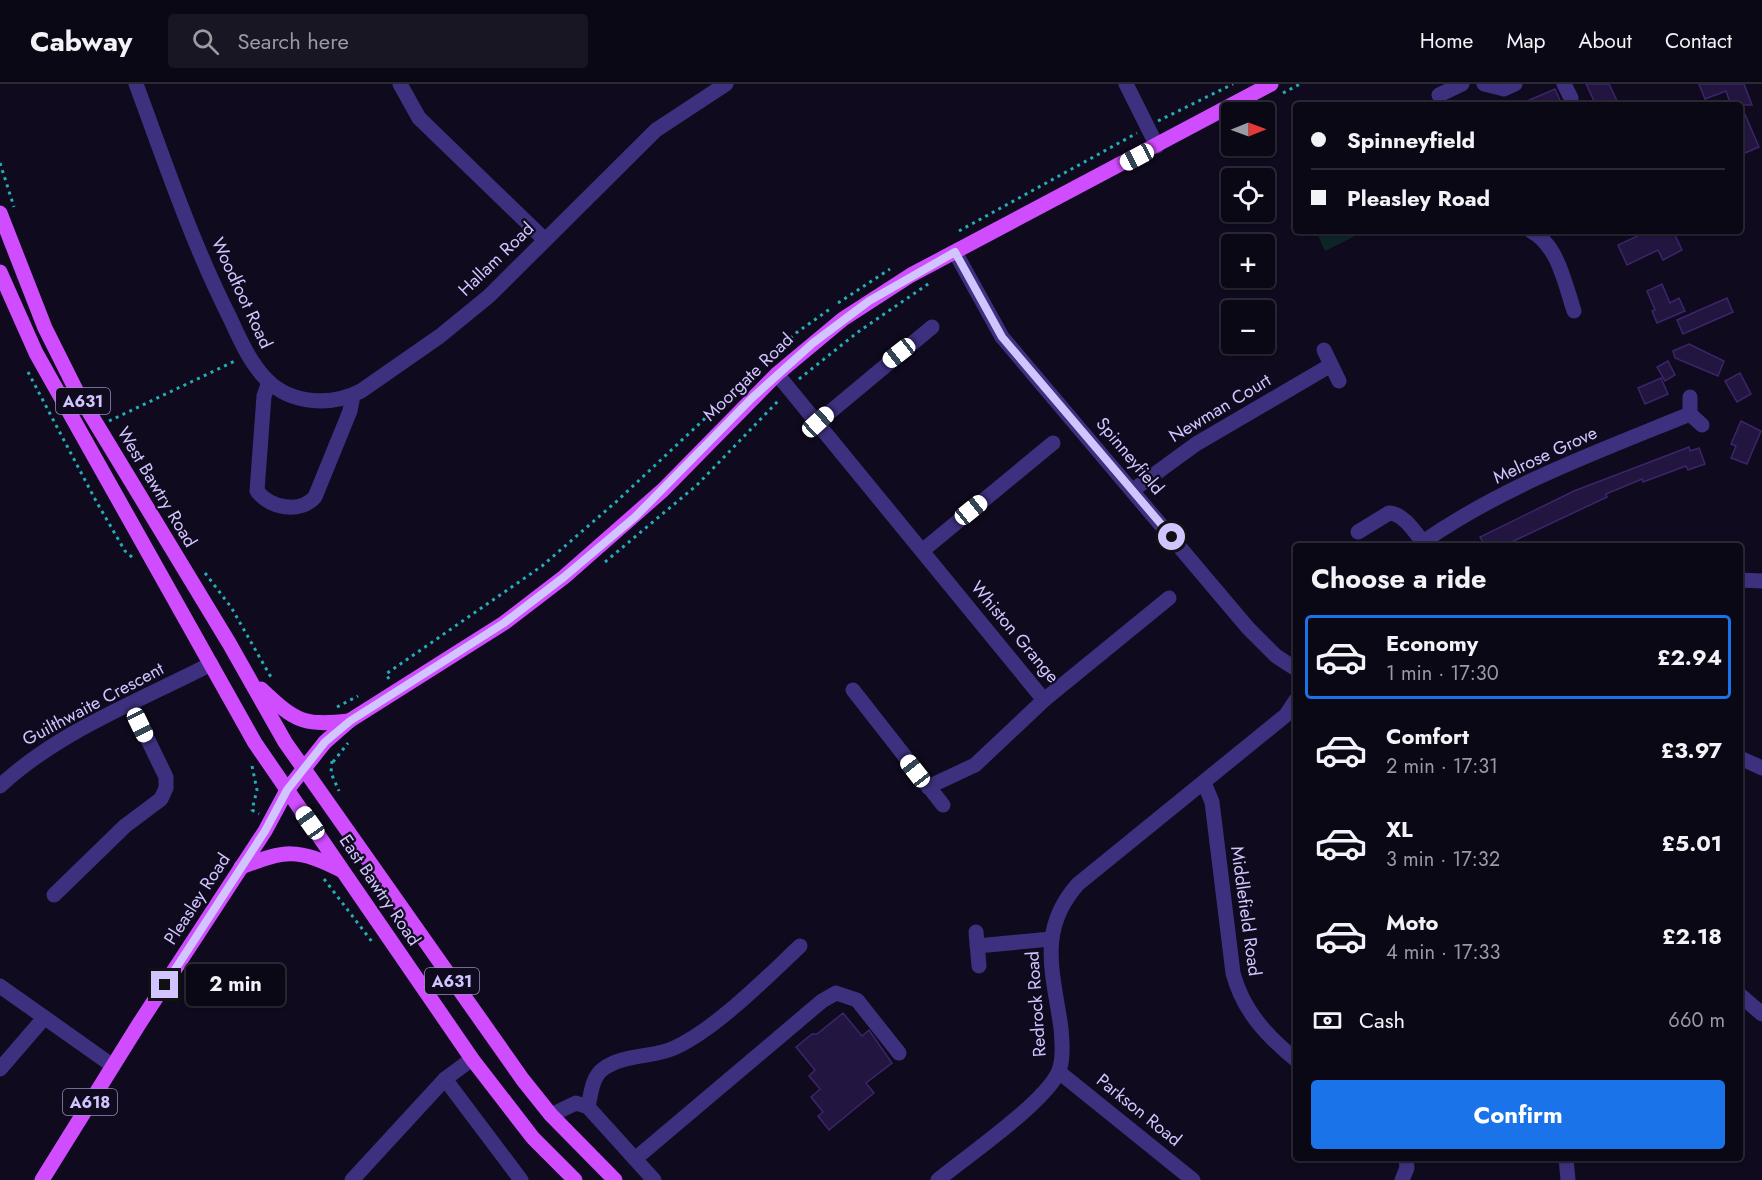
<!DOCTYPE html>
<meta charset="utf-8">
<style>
body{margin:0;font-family:Jost,sans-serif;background:#191623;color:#f1f3f6;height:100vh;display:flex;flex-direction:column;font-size:22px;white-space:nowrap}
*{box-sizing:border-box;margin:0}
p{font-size:20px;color:#9a9aa1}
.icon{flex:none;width:33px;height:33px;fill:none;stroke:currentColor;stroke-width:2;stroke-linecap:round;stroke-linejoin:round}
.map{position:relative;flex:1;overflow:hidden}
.side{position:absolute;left:1293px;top:459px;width:450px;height:618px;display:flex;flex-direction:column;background:#0b0816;border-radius:6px;box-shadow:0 2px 4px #0004,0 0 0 2px #2b2935}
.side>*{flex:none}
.hud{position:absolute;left:1293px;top:18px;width:450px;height:132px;border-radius:6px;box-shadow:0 2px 4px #0004,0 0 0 2px #2b2935;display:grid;align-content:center;height:132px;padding:0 18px;background:#0b0816}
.needle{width:39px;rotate:89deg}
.controls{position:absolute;left:1221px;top:18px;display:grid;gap:12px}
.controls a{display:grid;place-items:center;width:54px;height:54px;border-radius:6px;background:#0b0816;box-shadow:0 2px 4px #0004,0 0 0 2px #2b2935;font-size:30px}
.end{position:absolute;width:27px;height:27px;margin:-14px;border:8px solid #d2c5ff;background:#111;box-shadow:0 0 0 3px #111}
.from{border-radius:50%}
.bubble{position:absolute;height:42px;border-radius:6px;background:#0b0816;box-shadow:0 2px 4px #0004,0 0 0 2px #2b2935;font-size:20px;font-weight:700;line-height:42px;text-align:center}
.car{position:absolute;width:18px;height:36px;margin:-18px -9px;border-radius:8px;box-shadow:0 0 4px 2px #0007;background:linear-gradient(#fff 24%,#345 0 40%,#fff 0 76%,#345 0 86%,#fff 0)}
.hud b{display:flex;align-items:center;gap:21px;height:57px;font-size:22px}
.hud b+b{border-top:2px solid #2b2935}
.hud i{width:15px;height:15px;background:#f1f3f6}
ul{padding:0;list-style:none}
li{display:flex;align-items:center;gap:18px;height:84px;margin:0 12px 9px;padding:0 6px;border:3px solid transparent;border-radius:6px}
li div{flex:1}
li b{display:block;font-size:22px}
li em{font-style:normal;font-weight:700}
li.on{border-color:#1a73e8}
li>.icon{width:54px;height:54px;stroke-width:1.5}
h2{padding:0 18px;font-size:27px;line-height:72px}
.pay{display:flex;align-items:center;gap:15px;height:66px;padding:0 18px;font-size:22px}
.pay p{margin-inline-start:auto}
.cta{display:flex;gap:12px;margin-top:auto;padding:12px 18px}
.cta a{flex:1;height:69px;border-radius:6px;background:#1a73e8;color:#fff;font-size:24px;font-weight:700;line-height:69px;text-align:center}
header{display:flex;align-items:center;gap:36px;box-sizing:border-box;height:84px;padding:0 30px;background:#0b0816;border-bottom:2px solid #2b2935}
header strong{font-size:28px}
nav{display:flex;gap:33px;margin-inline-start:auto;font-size:21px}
.search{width:420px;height:54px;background:#191623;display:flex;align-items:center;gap:15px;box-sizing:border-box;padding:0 21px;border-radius:6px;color:#9a9aa1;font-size:22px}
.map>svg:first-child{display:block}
</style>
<header>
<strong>Cabway</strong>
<div class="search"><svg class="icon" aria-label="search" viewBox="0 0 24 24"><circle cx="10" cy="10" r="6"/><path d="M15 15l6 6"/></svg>Search here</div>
<nav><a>Home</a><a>Map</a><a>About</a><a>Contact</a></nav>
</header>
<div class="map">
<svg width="1762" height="1096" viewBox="0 0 1762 1096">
<rect width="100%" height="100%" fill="#0f0a1d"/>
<path fill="#0d2527" d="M1316,147H1365L1325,167Z"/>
<g fill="#22153f" stroke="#3b256c" stroke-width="1.5">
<path d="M1586,0H1609L1619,21H1596Z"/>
<path d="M1699,0H1744L1752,21H1741L1759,63L1740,71V21H1731L1726,7L1705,15Z"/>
<path d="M1555,5L1562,21H1518Z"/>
<path d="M1648,147H1673L1682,166L1663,176L1658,166L1627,181L1618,161Z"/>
<path d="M1662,200L1670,219L1679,214L1685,227L1657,239L1652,227L1655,226L1647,207Z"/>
<path d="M1727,214L1733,228L1683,250L1677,236Z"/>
<path d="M1689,260L1724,277L1718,292L1675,274L1673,267Z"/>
<path d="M1668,277L1675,291L1665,297L1657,283Z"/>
<path d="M1740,289L1751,310L1737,318L1725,297Z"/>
<path d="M1661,294L1668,310L1645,320L1638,304Z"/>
<path d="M1741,337L1761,347L1747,380L1731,374L1736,362L1731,360Z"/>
<path d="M1689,363L1690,367L1699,364L1705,380L1688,386L1686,382L1643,398L1642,395L1606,410L1607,413L1503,462H1485L1480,453L1574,407Z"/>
<path d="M843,929L862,952L869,946L892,979L866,999L874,1009L829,1046L818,1032L823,1028L811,1013L820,1005L809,992L815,986L796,963L812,950H817Z"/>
</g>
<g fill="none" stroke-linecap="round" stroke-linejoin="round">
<g stroke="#24adb4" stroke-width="3" stroke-dasharray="3 4.5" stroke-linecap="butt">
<path d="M1283,9L1300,0"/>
<path d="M1158,37L1233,0"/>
<path d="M0,79L14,123"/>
<path d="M959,147L1137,49"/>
<path d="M838,219L890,185"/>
<path d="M28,288L96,417L125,467L134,475"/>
<path d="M799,295L858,248L931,198"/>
<path d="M109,337L235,277"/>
<path d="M605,478L697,401L780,315"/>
<path d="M205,489L231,523L272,595"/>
<path d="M389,595L386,590L542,482L617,417L796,249L830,225"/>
<path d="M337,623L358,612"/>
<path d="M332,677L331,689L339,707"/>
<path d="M333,678L348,659"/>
<path d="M252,682L257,706L252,726L259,730"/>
<path d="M324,795L373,859"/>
</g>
<g stroke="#3d317f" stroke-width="15">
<path d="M136,0C165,78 192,159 230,234C240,256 250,279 267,296C292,321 332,322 361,307L440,252L489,212L656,46L726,0"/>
<path d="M400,0L419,34L545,156"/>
<path d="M1126,0L1157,62"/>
<path d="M1484,0L1504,5L1515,0"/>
<path d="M1564,0L1571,14"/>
<path d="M1439,11L1462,0"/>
<path d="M1531,147C1558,161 1565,200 1574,227"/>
<path d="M955,168L1002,253L1248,544L1276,572L1296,585"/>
<path d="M1324,266L1339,297"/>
<path d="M777,290L1044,616"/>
<path d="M269,298L264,312L257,407C270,424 300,430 315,413L350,327L353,311"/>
<path d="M1690,313V330L1702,341"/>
<path d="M818,338L932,243"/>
<path d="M1133,406L1196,360L1331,281"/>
<path d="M1358,448L1389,429C1404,429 1417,451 1426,462"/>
<path d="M1423,458C1503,402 1599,367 1690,330"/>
<path d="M922,467L1053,359"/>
<path d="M1740,496L1762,497"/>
<path d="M853,606L943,721"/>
<path d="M1740,674L1762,684"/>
<path d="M1204,699L1212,718L1233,889C1243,927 1266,951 1296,976"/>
<path d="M0,702C59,647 139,617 211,580"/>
<path d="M928,703L975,681L1044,616L1169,514"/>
<path d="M54,811L125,742L161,715L166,704V693L131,621"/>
<path d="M976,848L979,882"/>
<path d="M977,862L1051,855"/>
<path d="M0,902L113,982"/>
<path d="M1740,911L1762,930"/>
<path d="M0,985L44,934"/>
<path d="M1059,988L1193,1096"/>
<path d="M445,995L521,1096"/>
<path d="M588,1023C591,1010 592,993 603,985C623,970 652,974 674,964C716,945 766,894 800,862"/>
<path d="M551,1031L576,1019L588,1023L654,1096"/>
<path d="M1566,1074L1568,1096"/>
<path d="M635,1075L822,917L836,909L857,916L899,969"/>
<path d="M352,1096L445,995L472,975"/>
<path d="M938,1096C967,1072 1043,1020 1058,989C1064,976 1062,958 1061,944C1053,888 1037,846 1078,800L1286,631L1296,616"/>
<path d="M1402,1096L1407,1084L1406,1074"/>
</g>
<g stroke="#d04cff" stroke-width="15">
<path d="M0,129L45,244L77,308L229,559L285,658L523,996L551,1031L615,1096"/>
<path d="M0,188L36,269L255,659L472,975L533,1054L575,1096"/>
<path d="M261,605C295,637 302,642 349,637"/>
<path d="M241,783C286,766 297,764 341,786"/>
<path d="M42,1096L139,940L265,747L287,706L325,658L349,637L504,539L564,493L663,406L777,290L843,235L911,191L1271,0"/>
</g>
</g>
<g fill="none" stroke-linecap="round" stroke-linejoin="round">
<path stroke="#d2c5ff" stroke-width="8" d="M165,901L265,747L287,706L325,658L350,637L504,539L564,493L635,433L752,314L813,259L869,217L955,168L1002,253L1172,453"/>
</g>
<g text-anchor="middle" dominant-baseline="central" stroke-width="4.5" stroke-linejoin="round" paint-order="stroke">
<g fill="#0f0a1d" stroke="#988dbb" stroke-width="1.5">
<rect x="56" y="304" width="54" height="26" rx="4.5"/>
<rect x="425" y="884" width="54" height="26" rx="4.5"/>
<rect x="63" y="1005" width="54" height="26" rx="4.5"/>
</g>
<g font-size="16" font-weight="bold" fill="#d2c5ff">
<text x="83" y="317">A631</text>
<text x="452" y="897">A631</text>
<text x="90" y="1018">A618</text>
</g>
<g font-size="18" fill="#d2c5ff" stroke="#0f0a1d">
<text transform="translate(496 175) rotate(-44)">Hallam Road</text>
<text transform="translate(242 209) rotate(65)">Woodfoot Road</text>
<text transform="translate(748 293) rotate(-44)">Moorgate Road</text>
<text transform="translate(1220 324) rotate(-31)">Newman Court</text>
<text transform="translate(1545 371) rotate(-25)">Melrose Grove</text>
<text transform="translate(1130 372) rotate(50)">Spinneyfield</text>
<text transform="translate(157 403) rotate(59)">West Bawtry Road</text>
<text transform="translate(1015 548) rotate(50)">Whiston Grange</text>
<text transform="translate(93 620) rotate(-28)">Guilthwaite Crescent</text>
<text transform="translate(380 806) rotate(56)">East Bawtry Road</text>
<text transform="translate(197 815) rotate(-57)">Pleasley Road</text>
<text transform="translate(1246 827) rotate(82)">Middlefield Road</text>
<text transform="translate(1036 920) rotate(-94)">Redrock Road</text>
<text transform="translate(1139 1026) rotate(39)">Parkson Road</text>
</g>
</g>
</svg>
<div class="controls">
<a><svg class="needle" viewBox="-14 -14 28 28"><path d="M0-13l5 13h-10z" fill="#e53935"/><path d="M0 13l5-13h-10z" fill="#9a9aa1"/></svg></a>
<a><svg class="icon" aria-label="locate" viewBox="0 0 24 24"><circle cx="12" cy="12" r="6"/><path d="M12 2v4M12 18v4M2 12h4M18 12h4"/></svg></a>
<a>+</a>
<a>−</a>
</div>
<i class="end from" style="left:1172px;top:453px"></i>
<i class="end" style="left:165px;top:901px"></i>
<div class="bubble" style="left:186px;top:880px;width:99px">2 min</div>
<i class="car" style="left:1137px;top:73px;rotate:242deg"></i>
<i class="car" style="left:899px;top:269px;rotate:232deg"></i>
<i class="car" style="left:818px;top:338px;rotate:48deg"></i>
<i class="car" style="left:971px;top:426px;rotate:51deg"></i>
<i class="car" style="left:140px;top:641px;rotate:154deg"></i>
<i class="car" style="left:915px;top:687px;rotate:322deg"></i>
<i class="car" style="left:310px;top:739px;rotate:325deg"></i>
<div class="hud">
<b><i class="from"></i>Spinneyfield</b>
<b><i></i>Pleasley Road</b>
</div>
<section class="side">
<h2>Choose a ride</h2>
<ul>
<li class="on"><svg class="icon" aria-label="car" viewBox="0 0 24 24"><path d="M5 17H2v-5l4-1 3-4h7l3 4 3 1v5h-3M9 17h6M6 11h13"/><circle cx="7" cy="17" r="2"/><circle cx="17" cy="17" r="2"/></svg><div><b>Economy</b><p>1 min · 17:30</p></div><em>£2.94</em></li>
<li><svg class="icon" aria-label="car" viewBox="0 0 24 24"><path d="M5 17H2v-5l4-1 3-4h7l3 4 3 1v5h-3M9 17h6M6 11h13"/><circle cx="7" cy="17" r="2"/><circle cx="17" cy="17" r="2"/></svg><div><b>Comfort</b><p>2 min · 17:31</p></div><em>£3.97</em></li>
<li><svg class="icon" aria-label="car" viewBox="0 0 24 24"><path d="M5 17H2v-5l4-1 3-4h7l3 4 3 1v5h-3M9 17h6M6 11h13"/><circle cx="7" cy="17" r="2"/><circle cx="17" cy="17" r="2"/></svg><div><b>XL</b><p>3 min · 17:32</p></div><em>£5.01</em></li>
<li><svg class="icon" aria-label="car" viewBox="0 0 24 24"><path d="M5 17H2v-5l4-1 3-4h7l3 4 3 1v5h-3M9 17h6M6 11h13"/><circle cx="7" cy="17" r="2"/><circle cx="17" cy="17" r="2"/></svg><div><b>Moto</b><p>4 min · 17:33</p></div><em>£2.18</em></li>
</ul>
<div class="pay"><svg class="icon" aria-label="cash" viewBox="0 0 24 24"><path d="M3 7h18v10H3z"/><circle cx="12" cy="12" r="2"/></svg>Cash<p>660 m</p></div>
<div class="cta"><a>Confirm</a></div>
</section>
</div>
